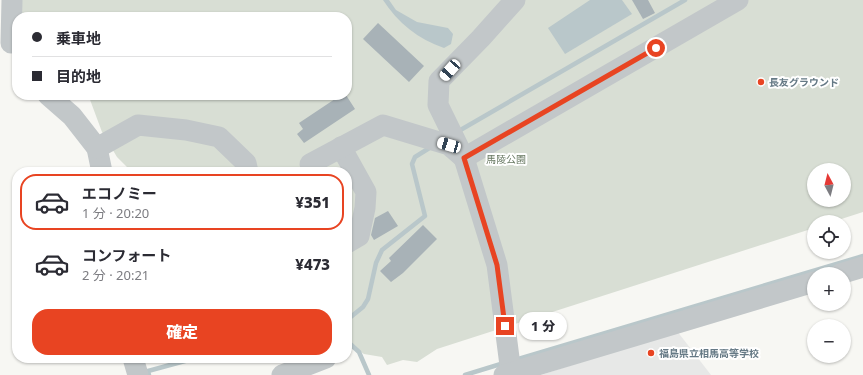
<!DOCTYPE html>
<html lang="ja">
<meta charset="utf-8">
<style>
body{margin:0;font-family:"Noto Sans","Noto Sans JP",sans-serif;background:#f7f7f7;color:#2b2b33;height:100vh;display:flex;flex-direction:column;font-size:15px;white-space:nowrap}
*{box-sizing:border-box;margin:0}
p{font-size:13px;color:#7c7c81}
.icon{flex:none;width:22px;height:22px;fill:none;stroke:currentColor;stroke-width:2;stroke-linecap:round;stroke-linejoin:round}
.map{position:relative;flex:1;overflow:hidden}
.panel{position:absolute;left:12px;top:167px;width:340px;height:196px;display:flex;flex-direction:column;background:#fff;border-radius:16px;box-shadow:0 1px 3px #0004}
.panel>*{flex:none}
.hud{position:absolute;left:12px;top:12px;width:340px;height:88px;border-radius:16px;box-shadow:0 1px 3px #0004;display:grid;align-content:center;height:88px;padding:0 20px;background:#fff}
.needle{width:26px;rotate:353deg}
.buttons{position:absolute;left:807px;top:163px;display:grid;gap:8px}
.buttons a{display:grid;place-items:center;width:44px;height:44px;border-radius:50%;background:#fff;box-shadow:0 1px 3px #0004;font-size:20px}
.end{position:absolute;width:18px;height:18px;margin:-9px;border:5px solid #e84422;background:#fff;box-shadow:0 0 0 2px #fff}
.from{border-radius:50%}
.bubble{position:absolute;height:28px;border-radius:14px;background:#fff;box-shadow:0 1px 3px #0004;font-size:13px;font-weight:800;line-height:28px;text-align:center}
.car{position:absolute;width:12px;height:24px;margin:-12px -6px;border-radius:5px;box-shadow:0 0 3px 1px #0007;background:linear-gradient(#fff 24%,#345 0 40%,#fff 0 76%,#345 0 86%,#fff 0)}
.hud b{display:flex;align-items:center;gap:14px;height:38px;font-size:15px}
.hud b+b{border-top:1px solid #e1e1e2}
.hud i{width:10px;height:10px;background:#2b2b33}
ul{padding:7px 0 0;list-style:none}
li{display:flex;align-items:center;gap:12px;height:56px;margin:0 8px 6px;padding:0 12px;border:2px solid transparent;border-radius:16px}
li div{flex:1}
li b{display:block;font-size:15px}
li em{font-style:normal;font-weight:800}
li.on{border-color:#e84422}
li>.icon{width:36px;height:36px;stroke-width:1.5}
.button{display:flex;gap:8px;margin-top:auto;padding:8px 20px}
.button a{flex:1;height:46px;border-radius:16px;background:#e84422;color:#fff;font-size:16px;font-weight:800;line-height:46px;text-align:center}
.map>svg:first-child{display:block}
</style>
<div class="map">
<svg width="863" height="375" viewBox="0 0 863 375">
<rect width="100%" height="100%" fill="#f7f7f3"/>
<path fill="#e7e8e7" d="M677,331L711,375H541Z"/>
<path fill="#d8ded4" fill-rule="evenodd" d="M20,0H863V212L832,222H814V228L437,349L417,362L403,360L387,365L382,357L364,354L347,343V172H132L117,157L102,132L89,97L87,95H347V17H23ZM814,170H844V200H814Z"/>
<g fill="#b9c7ca">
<path d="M383,0H389L396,10L417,22L448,28L453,34L451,44L444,48C418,39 398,23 383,0Z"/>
<path d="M590,0H622L632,14L565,54L548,28Z"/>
</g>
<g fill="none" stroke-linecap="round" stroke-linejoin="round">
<g stroke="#b9c7ca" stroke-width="4.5">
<path d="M457,132L685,0"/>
<path d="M347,320L363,307L368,299L376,263L382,250L425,216L412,164L415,157L431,147"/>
<path d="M347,341L359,352L369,375"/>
<path d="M515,360L863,256"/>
<path d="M149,375L148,371L196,358"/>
<path d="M465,375L504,363"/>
</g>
</g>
<g fill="#a8b2b7">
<path d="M632,0H648L655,13L643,19Z"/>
<path d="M378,23L424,66L409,82L363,39Z"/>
<path d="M341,95H346L355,109L304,143L297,134L303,129L299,123Z"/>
<path d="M388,211L398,226L374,240L371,235L375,218Z"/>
<path d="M423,225L437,239L403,273L391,282L380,271L391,261L389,258Z"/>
</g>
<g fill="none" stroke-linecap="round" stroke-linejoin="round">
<g stroke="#c2c7c9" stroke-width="21">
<path d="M11,43L12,0"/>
<path d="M48,95L72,116L97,148L102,172"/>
<path d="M341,147L366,192L365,208L359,236L347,243"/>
<path d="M97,148L138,125L186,130L219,137L246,163L248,172"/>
<path d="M464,158L738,0"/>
<path d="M310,164L383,125L449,145L464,158"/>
<path d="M840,274L863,267"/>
<path d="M133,358L138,375"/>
<path d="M511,373L497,265L464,158L438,105L439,81L481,38L515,0"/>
<path d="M282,375L326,358"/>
<path d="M504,375L814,282"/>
</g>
</g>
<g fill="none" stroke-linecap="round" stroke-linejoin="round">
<path stroke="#e84422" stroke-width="5" d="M505,326L497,265L464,158L656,48"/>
</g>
<g fill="#e84422" stroke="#fff" stroke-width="1.5">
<circle cx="761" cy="82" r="4"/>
<circle cx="651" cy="353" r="4"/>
</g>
<g text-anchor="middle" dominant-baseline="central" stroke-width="4" stroke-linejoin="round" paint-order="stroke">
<g font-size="10" font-weight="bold" fill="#657985" stroke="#fff" text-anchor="start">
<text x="769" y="82">長友グラウンド</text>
<text x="659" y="353">福島県立相馬高等学校</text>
</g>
<g font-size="10" fill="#667760" stroke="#fff">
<text x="506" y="159">馬陵公園</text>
</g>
</g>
</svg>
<div class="buttons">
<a><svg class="needle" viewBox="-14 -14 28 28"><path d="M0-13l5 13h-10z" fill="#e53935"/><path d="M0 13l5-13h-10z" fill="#7c7c81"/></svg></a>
<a><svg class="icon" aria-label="locate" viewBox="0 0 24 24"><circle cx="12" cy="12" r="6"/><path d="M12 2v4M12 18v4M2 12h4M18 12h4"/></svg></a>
<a>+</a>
<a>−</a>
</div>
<i class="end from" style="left:656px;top:48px"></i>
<i class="end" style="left:505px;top:326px"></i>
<div class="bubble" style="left:519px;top:312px;width:48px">1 分</div>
<i class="car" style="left:450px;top:70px;rotate:222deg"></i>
<i class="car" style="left:449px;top:145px;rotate:286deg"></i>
<div class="hud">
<b><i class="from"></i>乗車地</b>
<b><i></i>目的地</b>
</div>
<section class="panel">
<ul>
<li class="on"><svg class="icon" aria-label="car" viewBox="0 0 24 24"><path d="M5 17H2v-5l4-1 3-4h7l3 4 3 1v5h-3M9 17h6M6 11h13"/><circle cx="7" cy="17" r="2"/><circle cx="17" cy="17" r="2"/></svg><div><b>エコノミー</b><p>1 分 · 20:20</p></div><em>¥351</em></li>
<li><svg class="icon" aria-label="car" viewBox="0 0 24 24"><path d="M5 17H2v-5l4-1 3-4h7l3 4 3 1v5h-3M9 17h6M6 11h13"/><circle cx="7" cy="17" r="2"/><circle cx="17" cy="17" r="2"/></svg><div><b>コンフォート</b><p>2 分 · 20:21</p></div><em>¥473</em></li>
</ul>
<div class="button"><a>確定</a></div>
</section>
</div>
